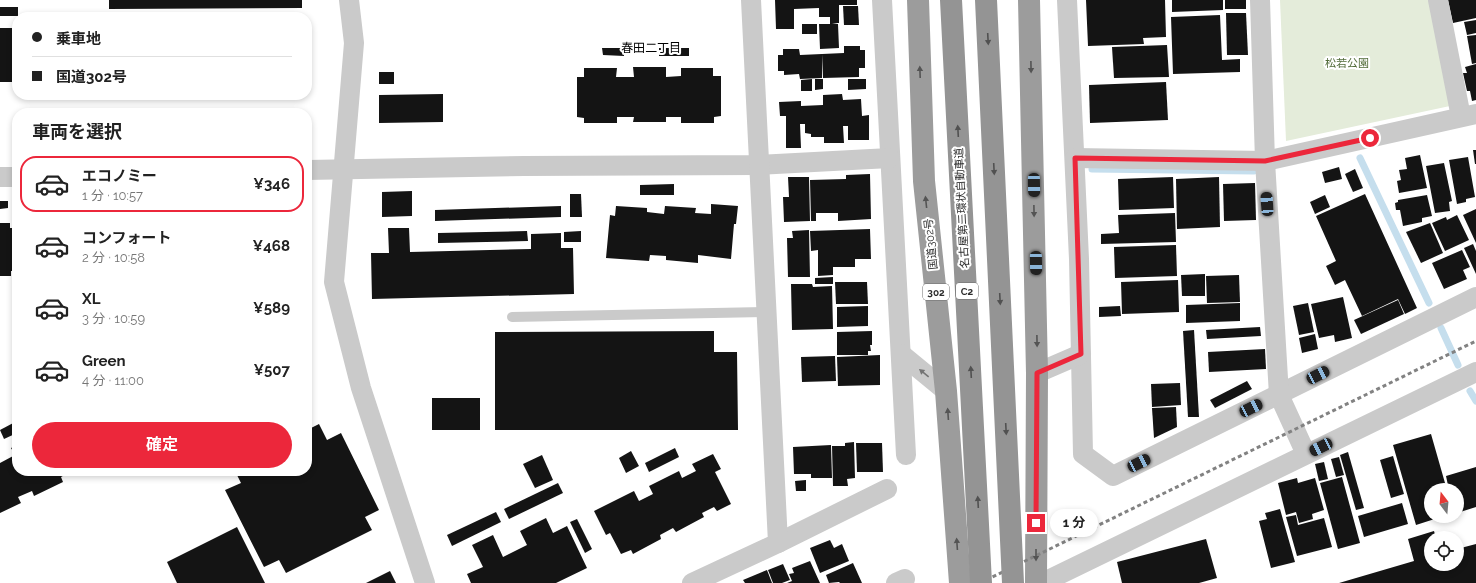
<!DOCTYPE html>
<html lang="ja">
<meta charset="utf-8">
<style>
body{margin:0;font-family:Raleway,"Noto Sans JP",sans-serif;background:#f2f2f2;color:#222;height:100vh;display:flex;flex-direction:column;font-size:15px;white-space:nowrap}
*{box-sizing:border-box;margin:0}
p{font-size:13px;color:#767676}
.icon{flex:none;width:22px;height:22px;fill:none;stroke:currentColor;stroke-width:2;stroke-linecap:round;stroke-linejoin:round}
.map{position:relative;flex:1;overflow:hidden}
.details{position:absolute;left:12px;top:108px;width:300px;height:368px;display:flex;flex-direction:column;background:#fff;border-radius:16px;box-shadow:0 2px 6px #0003}
.details>*{flex:none}
.hud{position:absolute;left:12px;top:12px;width:300px;height:88px;border-radius:16px;box-shadow:0 2px 6px #0003;display:grid;align-content:center;height:88px;padding:0 20px;background:#fff}
.needle{width:26px;rotate:344deg}
.controls{position:absolute;left:1424px;top:483px;display:grid;gap:8px}
.controls a{display:grid;place-items:center;width:40px;height:40px;border-radius:50%;background:#fff;box-shadow:0 2px 6px #0003;font-size:20px}
.end{position:absolute;width:18px;height:18px;margin:-9px;border:5px solid #ec273b;background:#fff;box-shadow:0 0 0 2px #fff}
.from{border-radius:50%}
.bubble{position:absolute;height:28px;border-radius:14px;background:#fff;box-shadow:0 2px 6px #0003;font-size:13px;font-weight:700;line-height:28px;text-align:center}
.car{position:absolute;width:12px;height:24px;margin:-12px -6px;border-radius:5px;box-shadow:0 0 3px 1px #0007;background:linear-gradient(#222 24%,#8ab4d8 0 40%,#222 0 76%,#8ab4d8 0 86%,#222 0)}
.hud b{display:flex;align-items:center;gap:14px;height:38px;font-size:15px}
.hud b+b{border-top:1px solid #e0e0e0}
.hud i{width:10px;height:10px;background:#222}
ul{padding:0;list-style:none}
li{display:flex;align-items:center;gap:12px;height:56px;margin:0 8px 6px;padding:0 12px;border:2px solid transparent;border-radius:16px}
li div{flex:1}
li b{display:block;font-size:15px}
li em{font-style:normal;font-weight:700}
li.current{border-color:#ec273b}
li>.icon{width:36px;height:36px;stroke-width:1.5}
h2{padding:0 20px;font-size:18px;line-height:48px}
.cta{display:flex;gap:8px;margin-top:auto;padding:8px 20px}
.cta a{flex:1;height:46px;border-radius:24px;background:#ec273b;color:#fff;font-size:16px;font-weight:700;line-height:46px;text-align:center}
.map>svg:first-child{display:block}
</style>
<div class="map">
<svg width="1476" height="583" viewBox="0 0 1476 583">
<rect width="100%" height="100%" fill="#fff"/>
<path fill="#e4ecda" d="M1280,0H1430L1450,106L1286,141Z"/>
<g fill="none" stroke-linecap="round" stroke-linejoin="round">
<g stroke="#c5deed" stroke-width="7">
<path d="M1360,158L1429,303"/>
<path d="M1092,169L1254,171"/>
<path d="M1441,328L1458,365"/>
<path d="M1470,391L1476,401"/>
</g>
</g>
<g fill="#141414">
<path d="M109,0H302V8L109,9Z"/>
<path d="M775,0H857V5H839V23H832L838,24L839,48L820,49L819,24H830V17H819V8L794,9V29H776Z"/>
<path d="M1086,0H1165L1166,37L1143,38L1144,44L1088,46Z"/>
<path d="M1172,0H1223V10L1172,12Z"/>
<rect x="1225" y="0" width="21" height="9"/>
<path d="M1448,0H1476V18L1453,23Z"/>
<path d="M843,6H858L859,25H844Z"/>
<rect x="0" y="7" width="18" height="9"/>
<path d="M1226,13H1246L1248,55H1227Z"/>
<path d="M1220,15L1222,60L1240,59V72L1173,74L1171,17Z"/>
<path d="M1476,20V33L1467,35L1464,22Z"/>
<rect x="802" y="24" width="15" height="10"/>
<rect x="0" y="28" width="17" height="54"/>
<path d="M1476,35V63L1472,64L1467,36Z"/>
<path d="M1167,45L1169,77L1114,78L1112,47Z"/>
<path d="M844,46H860V50H865V68H859V77L823,78L822,54L844,53Z"/>
<path d="M602,48H624V56L603,55Z"/>
<rect x="659" y="48" width="30" height="8"/>
<path d="M783,49H799L800,55L822,54V78L800,79L799,74L784,75V71H778V55H783Z"/>
<path d="M1476,64V100L1472,101L1470,91H1467L1463,73H1467L1465,67Z"/>
<path d="M633,67H666V77L681,76V68H713V76H721V116L714,117V123H681V117H666V122H633L634,117H617V123H584V118L577,117V77H584V68H617L616,77H634Z"/>
<rect x="379" y="72" width="15" height="12"/>
<path d="M812,79V91H801V80Z"/>
<path d="M815,79H823V89L815,90Z"/>
<path d="M848,79H866V89L848,90Z"/>
<path d="M1166,82L1168,120L1090,123L1089,85Z"/>
<path d="M443,94V122L379,123V95Z"/>
<path d="M842,94L843,100L861,99L862,116L869,115V140H848V126H843L844,143H824V137H811V134L805,133V124H800L801,148H786V116H780L779,102L801,101V106L823,105V95Z"/>
<path d="M1473,150H1476V164H1475Z"/>
<path d="M1420,155L1427,188L1399,193L1397,181L1401,180L1399,170L1407,169L1405,158Z"/>
<path d="M1468,157L1475,197L1466,199V202L1457,204L1449,160Z"/>
<path d="M1444,163L1452,201L1449,202L1450,211L1435,213L1426,166Z"/>
<path d="M1339,167L1342,179L1325,183L1322,172Z"/>
<path d="M1355,169L1363,188L1353,192L1345,174Z"/>
<path d="M870,174L871,219L838,221V213H816V221H811L810,180L846,179V175Z"/>
<path d="M788,177H809L810,221L784,222L783,197H789Z"/>
<path d="M1173,177L1174,208L1119,210L1118,179Z"/>
<path d="M1219,177L1220,227L1177,229L1176,179Z"/>
<path d="M1255,183L1256,220L1224,221L1223,184Z"/>
<path d="M674,184V195H640V185Z"/>
<path d="M412,191V216L382,217V192Z"/>
<path d="M570,194H581L582,217H570Z"/>
<path d="M1365,194L1417,308L1405,314L1398,299L1362,316L1345,280L1335,285L1326,266L1336,261L1316,216Z"/>
<path d="M1325,195L1330,207L1315,214L1310,202Z"/>
<path d="M1427,195L1432,216L1422,218V222L1403,226L1400,210H1396L1395,203L1398,202V200Z"/>
<path d="M0,201H8V208L0,209Z"/>
<path d="M711,204L738,206L736,224H734L731,259L698,255V263L666,260V256L650,255L649,261L606,258L610,215L615,216L616,206L647,208V212L664,214L665,206L696,208L695,213L711,214Z"/>
<path d="M561,206V217L435,221V210Z"/>
<path d="M1476,209V243L1463,215Z"/>
<path d="M1175,213L1176,242L1101,244V234L1119,233L1118,215Z"/>
<path d="M1457,215L1469,240L1445,251L1432,223L1446,217L1447,220Z"/>
<path d="M0,223H10V228H17V271H11V276H0Z"/>
<path d="M1430,223L1443,253L1421,263L1406,232Z"/>
<path d="M388,228H409L410,252L531,249V234L561,233V248H573L574,294L372,299L371,253H389Z"/>
<path d="M870,229L871,259H855V267H833V275L818,276V250L811,251L810,231Z"/>
<path d="M809,230L810,277H788L787,238H793L792,231Z"/>
<path d="M527,231L528,241L438,243V233Z"/>
<path d="M581,231V242H564V232Z"/>
<path d="M1473,244L1476,251V274L1464,248Z"/>
<path d="M1176,245L1177,276L1115,278L1114,247Z"/>
<path d="M1462,250L1470,267L1463,270L1467,279L1444,289L1432,263Z"/>
<path d="M1205,274V296H1182L1181,275Z"/>
<path d="M1239,275L1240,302L1207,303L1206,276Z"/>
<path d="M833,277V284H815V278Z"/>
<path d="M1178,280L1179,312L1122,314L1121,282Z"/>
<path d="M835,282H867L868,304H836Z"/>
<path d="M791,284H812L813,287L832,286L833,329L792,330Z"/>
<path d="M1343,297L1352,338L1335,342L1334,335L1319,338L1311,304Z"/>
<path d="M1398,300L1404,314L1361,334L1354,320Z"/>
<path d="M1240,303V321L1186,323V305Z"/>
<path d="M1308,303L1314,332L1299,335L1293,306Z"/>
<path d="M868,306V326L837,327V307Z"/>
<path d="M1120,306L1121,316L1099,317V307Z"/>
<path d="M1260,327L1261,336L1207,339L1206,330Z"/>
<path d="M1194,330L1199,417H1188L1183,331Z"/>
<path d="M714,331V352H737L738,430H495V332Z"/>
<path d="M872,331V345H870L871,351H868V355H837V332Z"/>
<path d="M1315,334L1318,349L1302,353L1299,338Z"/>
<path d="M1265,349L1266,369L1209,372L1208,352Z"/>
<path d="M880,355V385L838,386L837,357Z"/>
<path d="M835,356L836,381L802,382L801,357Z"/>
<path d="M1247,381L1252,389L1215,408L1210,400Z"/>
<path d="M1180,383L1181,405L1152,407L1151,384Z"/>
<rect x="432" y="398" width="48" height="32"/>
<path d="M1176,407L1177,427L1154,438L1152,408Z"/>
<path d="M17,421V433L4,439L0,430Z"/>
<path d="M319,424L327,440L341,433L379,510L365,517L372,530L286,573L279,560L264,567L225,490L241,483L235,471H307V430Z"/>
<path d="M1431,434L1447,490H1431V516H1444L1416,525L1393,445Z"/>
<path d="M854,442L855,478L847,479L848,486H833L832,446H845V443Z"/>
<path d="M856,443H882L883,472H857Z"/>
<path d="M17,445V471H72L61,477L63,482L34,496L32,491L18,497L21,503L0,513V463L15,455L11,448Z"/>
<path d="M831,445L832,478H811V474H794L793,447Z"/>
<path d="M675,448L679,457L649,472L645,463Z"/>
<path d="M631,451L639,466L626,473L619,458Z"/>
<path d="M1348,452L1364,508L1356,510L1340,455Z"/>
<path d="M713,454L721,469L715,472L731,504L717,511L714,507L702,513L704,517L676,532L673,528L660,535L661,539L633,554L631,550L621,554L610,533L606,535L594,511L634,491L639,501L653,494L649,486L679,471L682,478L696,471L692,464Z"/>
<path d="M542,455L553,480L535,488L523,464Z"/>
<path d="M1393,456L1404,494L1391,498L1380,460Z"/>
<path d="M1339,457L1344,475L1336,477L1331,459Z"/>
<path d="M1324,462L1328,479L1319,481L1315,464Z"/>
<path d="M1476,467V507L1457,513V490H1449L1446,476Z"/>
<path d="M76,471H87L78,475Z"/>
<path d="M1342,477L1360,543L1338,549L1320,483Z"/>
<path d="M1297,478L1298,483L1315,478L1324,510L1312,514L1313,519L1299,523L1296,512L1286,515L1278,483Z"/>
<path d="M806,480V491H796L795,481Z"/>
<path d="M558,483L563,493L509,519L504,509Z"/>
<path d="M1402,503L1408,524L1364,537L1358,516Z"/>
<path d="M1280,509L1295,562L1271,568L1259,521L1267,519L1265,513Z"/>
<path d="M496,512L501,522L452,546L447,535Z"/>
<path d="M1296,515L1298,525L1324,518L1332,547L1297,556L1286,517Z"/>
<path d="M546,518L553,533L567,526L587,568L556,583H471L467,574L483,567L472,545L493,535L503,557L527,545L520,531Z"/>
<path d="M577,519L592,549L585,553L570,522Z"/>
<path d="M237,527L265,583H177L167,562Z"/>
<path d="M1434,531L1436,538H1431V564H1457V549L1476,544V583H1339L1414,561L1408,539Z"/>
<path d="M1206,539L1217,578L1199,583H1122L1117,562Z"/>
<path d="M830,540L834,548L842,544L849,561L820,573L810,548Z"/>
<path d="M810,561L820,583H787L792,581L789,574L794,573L792,568Z"/>
<path d="M853,563L862,583H840L839,582L829,583L826,575Z"/>
<path d="M783,564L790,580L782,583H773L768,570Z"/>
<path d="M767,570L772,583H745L743,580Z"/>
<path d="M390,571L396,583H366Z"/>
</g>
<g fill="none" stroke-linecap="round" stroke-linejoin="round">
<path stroke="#cacaca" stroke-width="10" d="M512,317L766,312"/>
<g stroke="#cacaca" stroke-width="20">
<path d="M349,0L354,43L334,282L361,388L425,583"/>
<path d="M882,0L906,455"/>
<path d="M1067,0L1079,259L1083,454L1113,476L1476,297"/>
<path d="M1260,0L1265,161L1279,395L1306,454"/>
<path d="M1438,0L1461,117"/>
<path d="M1075,158L1265,161L1476,114"/>
<path d="M307,170L524,166L758,165L890,158"/>
<path d="M0,177H17"/>
<path d="M901,354L946,391"/>
<path d="M1037,373L1081,354"/>
<path d="M778,543L887,489"/>
<path d="M692,583L778,543L751,0"/>
<path d="M896,583L905,579"/>
<path d="M1042,583L1476,372"/>
</g>
<g stroke="#9c9c9c" stroke-width="22">
<path d="M918,0L924,181L946,391L960,583"/>
<path d="M1029,0L1037,373L1036,583"/>
</g>
<path stroke="#828282" stroke-width="3" stroke-dasharray="4 3" stroke-linecap="butt" d="M980,583L1476,341"/>
<g stroke="#949494" stroke-width="22">
<path d="M951,0L981,583"/>
<path d="M986,0L1013,583"/>
</g>
</g>
<defs><path id="oneway-solid" d="M-6-.8H1V-3.2L6.5 0L1 3.2V.8H-6Z"/></defs>
<g fill="#515151">
<use href="#oneway-solid" transform="translate(988 39) rotate(87)"/>
<use href="#oneway-solid" transform="translate(958 131) rotate(-93)"/>
<use href="#oneway-solid" transform="translate(994 169) rotate(87)"/>
<use href="#oneway-solid" transform="translate(1000 299) rotate(87)"/>
<use href="#oneway-solid" transform="translate(971 372) rotate(-93)"/>
<use href="#oneway-solid" transform="translate(1006 429) rotate(87)"/>
<use href="#oneway-solid" transform="translate(978 502) rotate(-93)"/>
</g>
<g fill="#545454">
<use href="#oneway-solid" transform="translate(1031 67) rotate(89)"/>
<use href="#oneway-solid" transform="translate(920 72) rotate(-92)"/>
<use href="#oneway-solid" transform="translate(926 202) rotate(-96)"/>
<use href="#oneway-solid" transform="translate(1034 211) rotate(89)"/>
<use href="#oneway-solid" transform="translate(1037 341) rotate(89)"/>
<use href="#oneway-solid" transform="translate(948 414) rotate(-94)"/>
<use href="#oneway-solid" transform="translate(957 544) rotate(-94)"/>
<use href="#oneway-solid" transform="translate(1036 555) rotate(90)"/>
</g>
<use fill="#747474" href="#oneway-solid" transform="translate(924 373) rotate(-141)"/>
<g fill="none" stroke-linecap="round" stroke-linejoin="round">
<path stroke="#ec273b" stroke-width="5" d="M1036,523L1037,373L1081,354L1075,158L1265,161L1370,138"/>
</g>
<g text-anchor="middle" dominant-baseline="central" stroke-width="4" stroke-linejoin="round" paint-order="stroke">
<g fill="#fff" stroke="#6c6c6c" stroke-width="1">
<rect x="956" y="283" width="22" height="16" rx="3"/>
<rect x="923" y="284" width="26" height="16" rx="3"/>
</g>
<g font-size="10" font-weight="bold" fill="#2d2d2d">
<text x="967" y="291">C2</text>
<text x="936" y="292">302</text>
</g>
<g font-size="11" fill="#516b39" stroke="#fff">
<text x="1347" y="63">松若公園</text>
</g>
<g font-size="11" fill="#2d2d2d" stroke="#fff">
<text transform="translate(962 208) rotate(-93)">名古屋第二環状自動車道</text>
<text transform="translate(931 244) rotate(-96)">国道302号</text>
</g>
<g font-size="12" fill="#000" stroke="#fff">
<text x="651" y="48">春田二丁目</text>
</g>
</g>
</svg>
<div class="controls">
<a><svg class="needle" viewBox="-14 -14 28 28"><path d="M0-13l5 13h-10z" fill="#e53935"/><path d="M0 13l5-13h-10z" fill="#767676"/></svg></a>
<a><svg class="icon" aria-label="locate" viewBox="0 0 24 24"><circle cx="12" cy="12" r="6"/><path d="M12 2v4M12 18v4M2 12h4M18 12h4"/></svg></a>
</div>
<i class="end from" style="left:1370px;top:138px"></i>
<i class="end" style="left:1036px;top:523px"></i>
<div class="bubble" style="left:1050px;top:509px;width:48px">1 分</div>
<i class="car" style="left:1034px;top:185px;rotate:179deg"></i>
<i class="car" style="left:1267px;top:204px;rotate:356deg"></i>
<i class="car" style="left:1036px;top:263px;rotate:179deg"></i>
<i class="car" style="left:1318px;top:375px;rotate:63deg"></i>
<i class="car" style="left:1251px;top:408px;rotate:64deg"></i>
<i class="car" style="left:1321px;top:447px;rotate:244deg"></i>
<i class="car" style="left:1139px;top:463px;rotate:64deg"></i>
<div class="hud">
<b><i class="from"></i>乗車地</b>
<b><i></i>国道302号</b>
</div>
<section class="details">
<h2>車両を選択</h2>
<ul>
<li class="current"><svg class="icon" aria-label="car" viewBox="0 0 24 24"><path d="M5 17H2v-5l4-1 3-4h7l3 4 3 1v5h-3M9 17h6M6 11h13"/><circle cx="7" cy="17" r="2"/><circle cx="17" cy="17" r="2"/></svg><div><b>エコノミー</b><p>1 分 · 10:57</p></div><em>¥346</em></li>
<li><svg class="icon" aria-label="car" viewBox="0 0 24 24"><path d="M5 17H2v-5l4-1 3-4h7l3 4 3 1v5h-3M9 17h6M6 11h13"/><circle cx="7" cy="17" r="2"/><circle cx="17" cy="17" r="2"/></svg><div><b>コンフォート</b><p>2 分 · 10:58</p></div><em>¥468</em></li>
<li><svg class="icon" aria-label="car" viewBox="0 0 24 24"><path d="M5 17H2v-5l4-1 3-4h7l3 4 3 1v5h-3M9 17h6M6 11h13"/><circle cx="7" cy="17" r="2"/><circle cx="17" cy="17" r="2"/></svg><div><b>XL</b><p>3 分 · 10:59</p></div><em>¥589</em></li>
<li><svg class="icon" aria-label="car" viewBox="0 0 24 24"><path d="M5 17H2v-5l4-1 3-4h7l3 4 3 1v5h-3M9 17h6M6 11h13"/><circle cx="7" cy="17" r="2"/><circle cx="17" cy="17" r="2"/></svg><div><b>Green</b><p>4 分 · 11:00</p></div><em>¥507</em></li>
</ul>
<div class="cta"><a>確定</a></div>
</section>
</div>
